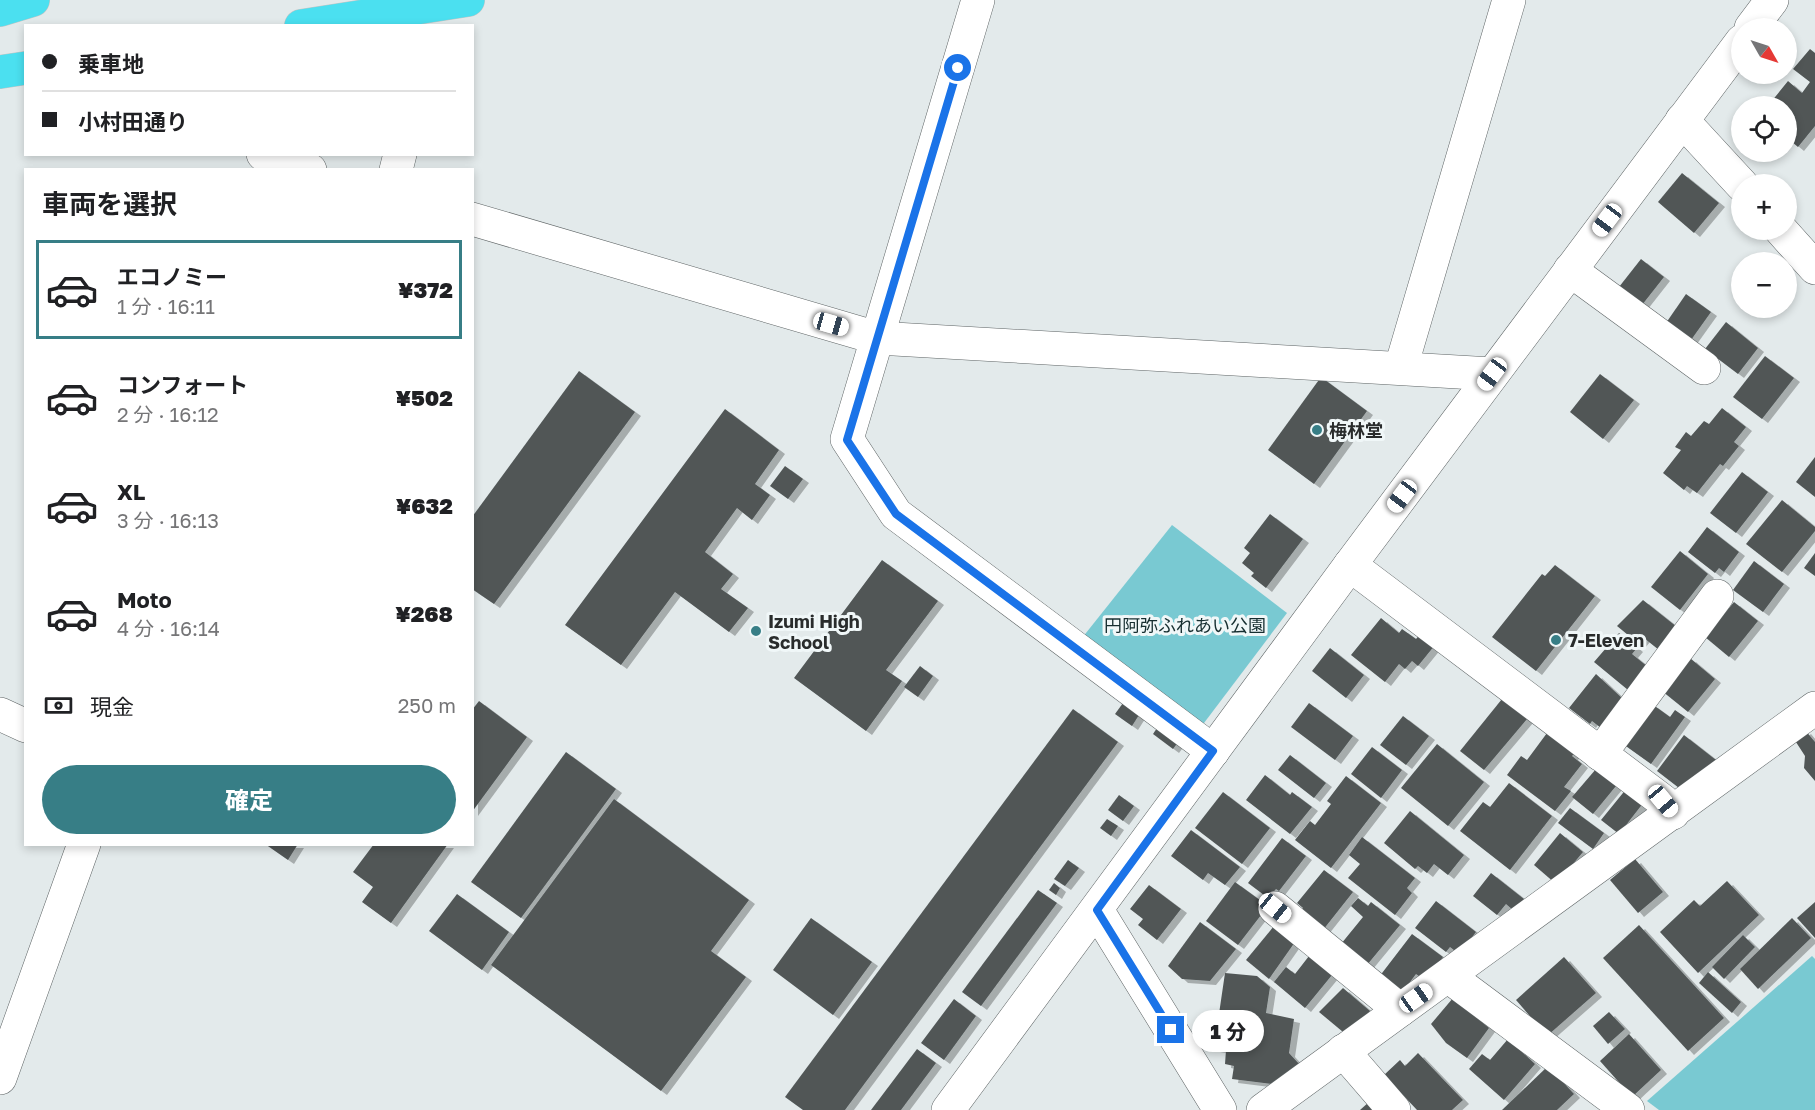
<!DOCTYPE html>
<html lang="ja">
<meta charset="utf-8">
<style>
body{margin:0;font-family:"Golos Text","Noto Sans JP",sans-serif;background:#f2f2f2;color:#202124;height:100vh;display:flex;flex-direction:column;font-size:22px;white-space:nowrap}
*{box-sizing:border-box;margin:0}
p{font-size:20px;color:#757577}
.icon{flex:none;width:33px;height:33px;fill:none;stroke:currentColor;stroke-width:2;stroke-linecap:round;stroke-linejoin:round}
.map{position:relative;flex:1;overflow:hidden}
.panel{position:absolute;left:24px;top:168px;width:450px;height:678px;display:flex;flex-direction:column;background:#fff;border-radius:0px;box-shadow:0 3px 9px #0003}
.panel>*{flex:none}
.banner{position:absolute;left:24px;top:24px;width:450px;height:132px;border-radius:0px;box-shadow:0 3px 9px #0003;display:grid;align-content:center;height:132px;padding:0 18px;background:#fff}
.needle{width:39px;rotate:129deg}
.fabs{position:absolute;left:1731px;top:18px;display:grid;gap:12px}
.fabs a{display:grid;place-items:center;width:66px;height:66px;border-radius:50%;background:#fff;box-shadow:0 3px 9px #0003;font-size:30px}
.end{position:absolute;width:27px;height:27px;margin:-14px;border:8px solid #1a73e8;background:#fff;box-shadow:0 0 0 3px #fff}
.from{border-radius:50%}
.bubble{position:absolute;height:42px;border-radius:21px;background:#fff;box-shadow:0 3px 9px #0003;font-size:20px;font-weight:800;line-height:42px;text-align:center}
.car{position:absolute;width:18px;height:36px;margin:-18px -9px;border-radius:8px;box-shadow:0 0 4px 2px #0007;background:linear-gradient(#fff 24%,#345 0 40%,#fff 0 76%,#345 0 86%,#fff 0)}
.banner b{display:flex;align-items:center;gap:21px;height:57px;font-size:22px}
.banner b+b{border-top:2px solid #e0e0e0}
.banner i{width:15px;height:15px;background:#202124}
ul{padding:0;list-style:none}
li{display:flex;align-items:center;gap:18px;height:99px;margin:0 12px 9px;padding:0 6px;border:3px solid transparent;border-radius:0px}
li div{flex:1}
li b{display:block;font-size:22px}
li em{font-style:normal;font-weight:800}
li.selected{border-color:#377e86}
li>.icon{width:54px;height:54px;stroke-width:1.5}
h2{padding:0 18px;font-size:27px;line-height:72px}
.pay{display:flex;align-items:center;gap:15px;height:66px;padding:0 18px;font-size:22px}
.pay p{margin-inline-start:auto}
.primary-button{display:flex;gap:12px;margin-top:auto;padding:12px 18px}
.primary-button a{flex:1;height:69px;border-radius:36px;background:#377e86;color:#fff;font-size:24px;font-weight:800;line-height:69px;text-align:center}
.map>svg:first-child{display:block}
</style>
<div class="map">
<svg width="1815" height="1110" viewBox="0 0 1815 1110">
<defs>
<filter id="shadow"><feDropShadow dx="6" dy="4" stdDeviation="0" flood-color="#0004"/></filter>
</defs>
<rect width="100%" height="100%" fill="#e3eaeb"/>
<g fill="#79c9d2">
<path d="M1172,525L1287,613L1204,723L1197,725L1082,638Z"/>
<path d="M1812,956L1815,959V1110H1659L1647,1101Z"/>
</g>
<g fill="#515757" filter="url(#shadow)">
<path d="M1810,49L1815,53V126L1798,147L1786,137V106H1776L1771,102L1788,81L1802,93L1810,82L1793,69Z"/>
<path d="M1682,173L1719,203L1694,233L1658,202Z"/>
<path d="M1641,259L1664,277L1642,305L1619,287Z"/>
<path d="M1686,294L1711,312L1691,340L1666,323Z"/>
<path d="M1726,322L1758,348L1738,374L1705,349Z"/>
<path d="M1765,356L1794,378L1762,419L1733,397Z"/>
<path d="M579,371L635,412L494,604L472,589V517Z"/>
<path d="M1600,374L1634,400L1603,439L1570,412Z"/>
<path d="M1321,377L1367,411L1314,484L1268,450Z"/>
<path d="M1722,408L1746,427L1734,442L1739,446L1723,466L1720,464L1697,493L1687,486L1684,490L1663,473L1681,450L1675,447L1686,432L1691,436L1704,421L1709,424Z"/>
<path d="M725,409L779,450L755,484L770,495L752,520L737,508L705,552L733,574L721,589L748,608L729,632L675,592L621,665L565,625Z"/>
<path d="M1815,457V497L1796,482Z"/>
<path d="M785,466L803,479L788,499L770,486Z"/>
<path d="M1742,472L1768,492L1736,533L1710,513Z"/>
<path d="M1782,500L1815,527V531L1782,572L1746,544Z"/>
<path d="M1270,514L1303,539L1266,588L1251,576L1254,573L1242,563L1250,553L1244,548Z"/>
<path d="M1707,527L1739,552L1724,572L1719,568L1715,573L1688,552Z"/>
<path d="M1680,551L1708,574L1680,610L1651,587Z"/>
<path d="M1815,553V576L1804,568Z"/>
<path d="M882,560L938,601L886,670L902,681L866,731L794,678Z"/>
<path d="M1754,561L1784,584L1763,612L1733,590Z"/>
<path d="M1555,565L1595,596L1536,671L1492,637L1542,574L1545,576Z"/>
<path d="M1643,600L1677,627L1659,650L1644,638L1639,644L1617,626Z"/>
<path d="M1734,602L1758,621L1729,657L1705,637Z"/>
<path d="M1381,618L1399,633L1402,629L1416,639L1421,633L1435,645L1418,666L1412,661L1405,669L1399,664L1385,682L1351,655Z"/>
<path d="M1619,633L1637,648L1632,654L1648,667L1628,690L1594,662Z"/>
<path d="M1330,648L1364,675L1346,698L1312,671Z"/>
<path d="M1690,658L1715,679L1688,712L1662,691Z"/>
<path d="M920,666L933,676L918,697L904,687Z"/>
<path d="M1596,674L1623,699L1601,728L1592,721L1590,724L1569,708Z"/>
<path d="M1502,699L1527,719L1484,770L1460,751Z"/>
<path d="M479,701L527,737L472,812V710Z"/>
<path d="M1123,703L1139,715L1132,726L1115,714Z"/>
<path d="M1309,703L1353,736L1335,760L1291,727Z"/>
<path d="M1652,704L1670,717L1675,710L1685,717L1651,764L1623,744Z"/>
<path d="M1073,709L1118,742L845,1110H803L785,1097Z"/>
<path d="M1403,716L1429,736L1406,765L1380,745Z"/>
<path d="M1159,725L1179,741L1173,749L1153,734Z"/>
<path d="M1805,730L1815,742V781L1804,768L1805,756L1794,739Z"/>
<path d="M1547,733L1577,750L1572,756L1582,764L1564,787L1571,791L1555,811L1507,775L1521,756L1527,760Z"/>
<path d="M1684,735L1716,760L1679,788L1657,771Z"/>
<path d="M1437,744L1484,782L1448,826L1401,788Z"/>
<path d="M1372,747L1402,770L1381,798L1351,774Z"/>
<path d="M566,752L616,789L521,918L471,882Z"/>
<path d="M1290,755L1326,783L1314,798L1278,770Z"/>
<path d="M1596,769L1616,786L1593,814L1572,797Z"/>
<path d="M1265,775L1290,795L1292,792L1312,807L1290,834L1246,800Z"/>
<path d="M1346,776L1381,803L1331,868L1295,840L1310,821L1315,825L1331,804L1327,801Z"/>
<path d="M1509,783L1552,816L1510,870L1460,831L1483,802L1490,807Z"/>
<path d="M1627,788L1644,802L1619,834L1601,820Z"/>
<path d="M1223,792L1270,828L1242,864L1195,828Z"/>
<path d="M1119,795L1134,806L1123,821L1108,810Z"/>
<path d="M614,799L749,900L711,951L746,977L661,1091L491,965Z"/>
<path d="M1570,808L1604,833L1593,849L1558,823Z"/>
<path d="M1410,811L1464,855L1448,875L1434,864L1427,873L1418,866L1415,869L1384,843Z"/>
<path d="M1107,819L1118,826L1111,836L1100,828Z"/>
<path d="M1191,830L1240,867L1225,885L1208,873L1203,880L1171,856Z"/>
<path d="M1560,833L1583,852L1556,884L1534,865Z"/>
<path d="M1362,837L1415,878L1407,888L1412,893L1395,915L1348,878L1360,864L1349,855Z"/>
<path d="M1282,838L1306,856L1279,891L1276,889L1268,898L1248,883Z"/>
<path d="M265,844H298L288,860Z"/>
<path d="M374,844H448L391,923L362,902L373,887L353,872Z"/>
<path d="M1635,859L1663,892L1638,913L1610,880Z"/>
<path d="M1068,860L1079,868L1065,886L1054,879Z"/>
<path d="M1324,870L1353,892L1323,930L1300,912L1303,908L1297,903Z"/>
<path d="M1491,873L1524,899L1514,911L1506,904L1497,915L1473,896Z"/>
<path d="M1727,881L1759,915L1698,973L1660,932L1694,900L1700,906Z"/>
<path d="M1235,882L1268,906L1238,945L1206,921Z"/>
<path d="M1054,883L1060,888L1056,895L1049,890Z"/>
<path d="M1149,885L1181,909L1157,940L1138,925L1143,919L1130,909Z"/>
<path d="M1038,890L1057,903L981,1006L962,992Z"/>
<path d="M457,894L509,932L482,970L429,931Z"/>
<path d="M1358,898L1368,906L1371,902L1400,925L1367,965L1341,944L1363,917L1351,906Z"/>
<path d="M1436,901L1476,932L1459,954L1450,947L1446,952L1415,928Z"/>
<path d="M1815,902V938L1797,918Z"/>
<path d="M811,918L872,962L833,1015L773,970Z"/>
<path d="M1792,918L1811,938L1758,989L1740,969Z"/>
<path d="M1200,922L1236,949L1210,981L1182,979L1168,966Z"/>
<path d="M1639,925L1724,1018L1688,1051L1603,958Z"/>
<path d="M1274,926L1295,942L1269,979L1246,960Z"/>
<path d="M1412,934L1443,957L1426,981L1416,974L1401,994L1379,977Z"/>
<path d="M1743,935L1755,947L1724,979L1712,967Z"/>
<path d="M1309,956L1332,975L1305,1008L1274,982L1286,967L1295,974Z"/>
<path d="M1564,957L1596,993L1547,1036L1516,1000Z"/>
<path d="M1708,972L1741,1002L1732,1013L1699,983Z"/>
<path d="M1225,973L1257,976L1270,987L1266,1013L1294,1019L1289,1053L1300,1065L1279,1085L1232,1079L1234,1066L1225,1064L1226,1050L1214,1048Z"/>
<path d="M1343,988L1370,1011L1349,1037L1319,1012Z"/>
<path d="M1453,998L1489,1028L1467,1058L1446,1043L1431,1024Z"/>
<path d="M954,999L976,1016L944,1060L921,1043Z"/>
<path d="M1609,1012L1625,1029L1608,1044L1593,1026Z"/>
<path d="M1629,1034L1661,1070L1632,1097L1600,1061Z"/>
<path d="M1508,1039L1535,1064L1504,1100L1469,1069L1482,1054L1490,1060Z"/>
<path d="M917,1049L936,1063L901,1110H871Z"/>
<path d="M1418,1053L1463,1100L1452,1110H1417L1384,1075L1400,1060L1405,1066Z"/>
<path d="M1548,1066L1574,1094L1557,1110H1502Z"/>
<path d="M1369,1102L1375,1110H1360Z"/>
</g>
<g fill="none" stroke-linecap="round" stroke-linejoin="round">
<g stroke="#5e6465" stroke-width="34">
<g id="minor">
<path d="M978,0L847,439L896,514L1213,751"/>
<path d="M1751,28L1772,0"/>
<path d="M1682,120L1742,185"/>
<path d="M263,154L310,170"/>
<path d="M396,170L400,154"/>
<path d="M472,219L877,338L1492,374"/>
<path d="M1781,230L1815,268"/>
<path d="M1570,270L1704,368"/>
<path d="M1401,367L1509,0"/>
<path d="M1350,565L1663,801L1673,813"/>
<path d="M0,714L26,726"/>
<path d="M1600,754L1717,596"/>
<path d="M1275,908L1400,1010"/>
<path d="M1097,910L1220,1110"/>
<path d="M1448,976L1628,1110"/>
<path d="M1343,1051L1394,1110"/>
<path d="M0,1078L84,844"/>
<path d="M948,1110L1350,565L1742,41"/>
<path d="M1263,1110L1815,708"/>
</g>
</g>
<g stroke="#c3c4c4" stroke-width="34">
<g id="highway">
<path d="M0,10L33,0"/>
<path d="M301,26L468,0"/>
<path d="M0,72L26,68"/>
</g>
</g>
<use href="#minor" stroke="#fff" stroke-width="33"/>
<use href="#highway" stroke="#4be0f0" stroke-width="33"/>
</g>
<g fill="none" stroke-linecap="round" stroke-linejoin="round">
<path stroke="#1a73e8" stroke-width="8" d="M958,68L847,440L896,514L1213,751L1097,910L1171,1030"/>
</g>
<g fill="#377e86" stroke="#f0f7f8" stroke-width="2">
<circle cx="1317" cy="430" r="6"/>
<circle cx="756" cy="631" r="6"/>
<circle cx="1556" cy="640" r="6"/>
</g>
<g text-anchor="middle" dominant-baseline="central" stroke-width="6" stroke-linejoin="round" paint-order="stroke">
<g font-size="18" font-weight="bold" fill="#292c2c" stroke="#f0f7f8" text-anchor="start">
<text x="1329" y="430">梅林堂</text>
<text x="768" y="621">Izumi High<tspan x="768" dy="21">School</tspan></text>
<text x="1568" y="640">7-Eleven</text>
</g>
<g font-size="18" fill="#162e30" stroke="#f0f7f8">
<text x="1185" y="625">円阿弥ふれあい公園</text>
</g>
</g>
</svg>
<div class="fabs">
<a><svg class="needle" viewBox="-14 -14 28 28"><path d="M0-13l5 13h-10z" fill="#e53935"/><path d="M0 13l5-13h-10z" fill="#757577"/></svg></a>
<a><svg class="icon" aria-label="locate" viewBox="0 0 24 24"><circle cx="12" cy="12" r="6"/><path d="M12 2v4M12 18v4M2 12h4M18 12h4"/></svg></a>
<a>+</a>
<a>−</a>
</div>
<i class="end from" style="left:958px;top:68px"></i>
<i class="end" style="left:1171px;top:1030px"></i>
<div class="bubble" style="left:1192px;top:1010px;width:72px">1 分</div>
<i class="car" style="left:1607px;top:220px;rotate:217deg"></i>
<i class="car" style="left:831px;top:324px;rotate:106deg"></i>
<i class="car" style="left:1492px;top:374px;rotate:217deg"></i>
<i class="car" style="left:1402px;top:496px;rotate:217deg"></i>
<i class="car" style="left:1663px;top:801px;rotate:140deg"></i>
<i class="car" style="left:1275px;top:908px;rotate:129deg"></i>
<i class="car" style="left:1416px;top:998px;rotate:55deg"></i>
<div class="banner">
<b><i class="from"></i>乗車地</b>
<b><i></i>小村田通り</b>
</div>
<section class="panel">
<h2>車両を選択</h2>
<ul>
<li class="selected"><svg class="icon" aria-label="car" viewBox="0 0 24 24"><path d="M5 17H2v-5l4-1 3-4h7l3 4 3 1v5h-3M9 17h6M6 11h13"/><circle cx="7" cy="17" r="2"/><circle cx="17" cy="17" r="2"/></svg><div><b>エコノミー</b><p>1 分 · 16:11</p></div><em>¥372</em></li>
<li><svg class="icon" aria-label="car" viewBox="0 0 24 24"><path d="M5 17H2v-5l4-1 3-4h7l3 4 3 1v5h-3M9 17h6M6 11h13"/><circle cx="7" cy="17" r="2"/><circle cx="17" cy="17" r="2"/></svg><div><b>コンフォート</b><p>2 分 · 16:12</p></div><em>¥502</em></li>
<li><svg class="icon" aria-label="car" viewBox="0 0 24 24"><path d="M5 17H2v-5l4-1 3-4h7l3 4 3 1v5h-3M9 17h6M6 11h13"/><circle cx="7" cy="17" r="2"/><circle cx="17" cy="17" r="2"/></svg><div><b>XL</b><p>3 分 · 16:13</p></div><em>¥632</em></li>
<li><svg class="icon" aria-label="car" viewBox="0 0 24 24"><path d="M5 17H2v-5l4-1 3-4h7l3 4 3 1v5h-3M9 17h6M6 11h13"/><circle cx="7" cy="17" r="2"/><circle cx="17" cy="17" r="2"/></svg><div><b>Moto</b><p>4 分 · 16:14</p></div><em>¥268</em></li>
</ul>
<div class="pay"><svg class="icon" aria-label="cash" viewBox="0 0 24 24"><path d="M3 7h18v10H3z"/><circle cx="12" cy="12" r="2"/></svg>現金<p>250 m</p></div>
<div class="primary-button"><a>確定</a></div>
</section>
</div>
